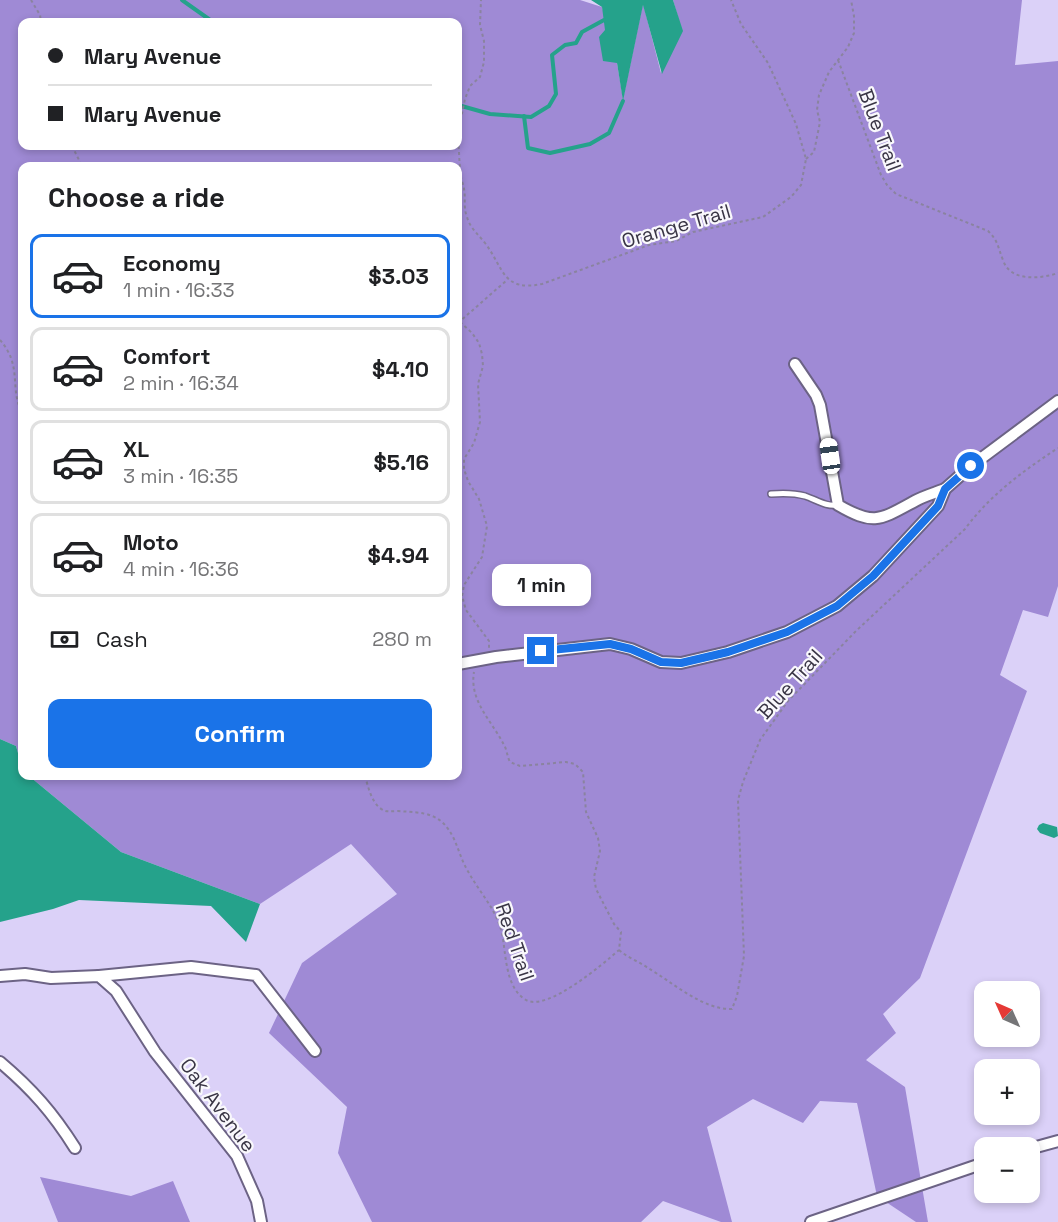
<!DOCTYPE html>
<meta charset="utf-8">
<style>
body{margin:0;font-family:"Space Grotesk",sans-serif;background:#f6f6f6;color:#202124;height:100vh;display:flex;flex-direction:column;font-size:22px;white-space:nowrap}
*{box-sizing:border-box;margin:0}
p{font-size:20px;color:#757577}
.icon{flex:none;width:33px;height:33px;fill:none;stroke:currentColor;stroke-width:2;stroke-linecap:round;stroke-linejoin:round}
.map{position:relative;flex:1;overflow:hidden}
.details{position:absolute;left:18px;top:162px;width:444px;height:618px;display:flex;flex-direction:column;background:#fff;border-radius:12px;box-shadow:0 3px 9px #0003}
.details>*{flex:none}
.hud{position:absolute;left:18px;top:18px;width:444px;height:132px;border-radius:12px;box-shadow:0 3px 9px #0003;display:grid;align-content:center;height:132px;padding:0 30px;background:#fff}
.needle{width:39px;rotate:315deg}
.controls{position:absolute;left:974px;top:981px;display:grid;gap:12px}
.controls a{display:grid;place-items:center;width:66px;height:66px;border-radius:12px;background:#fff;box-shadow:0 3px 9px #0003;font-size:30px}
.end{position:absolute;width:27px;height:27px;margin:-14px;border:8px solid #1a73e8;background:#fff;box-shadow:0 0 0 3px #fff}
.from{border-radius:50%}
.bubble{position:absolute;height:42px;border-radius:12px;background:#fff;box-shadow:0 3px 9px #0003;font-size:20px;font-weight:600;line-height:42px;text-align:center}
.car{position:absolute;width:18px;height:36px;margin:-18px -9px;border-radius:8px;box-shadow:0 0 4px 2px #0007;background:linear-gradient(#fff 24%,#345 0 40%,#fff 0 76%,#345 0 86%,#fff 0)}
.hud b{display:flex;align-items:center;gap:21px;height:57px;font-size:22px}
.hud b+b{border-top:2px solid #e0e0e0}
.hud i{width:15px;height:15px;background:#202124}
ul{padding:0;list-style:none}
li{display:flex;align-items:center;gap:18px;height:84px;margin:0 12px 9px;padding:0 18px;border:3px solid #e0e0e0;border-radius:12px}
li div{flex:1}
li b{display:block;font-size:22px}
li em{font-style:normal;font-weight:600}
li.on{border-color:#1a73e8}
li>.icon{width:54px;height:54px;stroke-width:1.5}
h2{padding:0 30px;font-size:27px;line-height:72px}
.pay{display:flex;align-items:center;gap:15px;height:66px;padding:0 30px;font-size:22px}
.pay p{margin-inline-start:auto}
.primary-button{display:flex;gap:12px;margin-top:auto;padding:12px 30px}
.primary-button a{flex:1;height:69px;border-radius:12px;background:#1a73e8;color:#fff;font-size:24px;font-weight:600;line-height:69px;text-align:center}
.map>svg:first-child{display:block}
</style>
<div class="map">
<svg width="1058" height="1222" viewBox="0 0 1058 1222">
<rect width="100%" height="100%" fill="#dbd1f8"/>
<g fill="#9f8ad5" fill-rule="evenodd">
<path d="M0,0H580L602,7L617,63L623,99L643,3L661,73L682,31L673,0H1022L1015,65L1058,61V586L1048,617L1023,610L1000,675L1027,691L920,978L883,1014L896,1033L866,1060L905,1087L928,1222H916L877,1196L857,1103L820,1101L803,1123L753,1099L707,1127L732,1222H721L663,1201L641,1222H372L338,1153L347,1107L269,1033L302,963L397,894L351,844L260,904L121,852L29,776H458V166H22V767L16,746L0,739ZM22,22H458V146H22Z"/>
<path d="M40,1177L131,1196L173,1181L190,1222H58Z"/>
</g>
<g fill="#25a28b">
<path d="M591,0H673L683,31L662,74L643,5L623,101L617,63L603,61L599,37L605,30L602,7Z"/>
<path d="M0,739L16,746L22,767V776H29L121,852L260,904L246,942L211,906L79,900L53,909L0,922Z"/>
<path d="M1043,823L1057,827L1058,836L1054,838L1040,833L1037,829L1039,825Z"/>
</g>
<g fill="none" stroke-linecap="round" stroke-linejoin="round">
<g stroke="#25a28b" stroke-width="4">
<path d="M182,0L213,22"/>
<path d="M458,105L490,114L531,117L549,106L556,94L552,55L565,45L576,43L582,32L604,20"/>
<path d="M524,116L528,148L550,153L590,144L609,133L623,101"/>
</g>
<g stroke="#6c6385" stroke-width="8">
<path id="service" d="M771,494C783,493 794,493 805,496C817,500 826,507 838,505"/>
</g>
<g stroke="#6c6385" stroke-width="14">
<g id="minor">
<path d="M795,364L816,395L820,405L838,505C874,526 880,520 915,501C924,496 935,493 945,489"/>
<path d="M458,664L496,657L610,644L631,649L661,662L681,663L728,652L787,632L837,606L873,576L938,506L945,489L971,466L1058,401"/>
<path d="M0,976L25,974L51,978L99,976L116,991L155,1052L237,1156L257,1201L261,1222"/>
<path d="M99,976L191,967L256,975L315,1051"/>
<path d="M0,1062C32,1089 53,1113 75,1148"/>
<path d="M1029,1149L1058,1141"/>
<path d="M811,1222L984,1163"/>
</g>
</g>
<g stroke="#8a839f" stroke-width="2" stroke-dasharray="3 3" stroke-linecap="butt">
<path d="M31,0L40,15L41,22"/>
<path d="M838,60L881,175L887,185L896,194L988,231C998,240 998,248 1003,260C1010,282 1040,279 1058,273"/>
<path d="M458,132L465,99L470,86L480,77L484,62V41L480,25L481,0"/>
<path d="M458,134C459,148 459,162 461,176C461,181 464,185 464,189C466,198 463,207 467,217C470,228 478,234 485,243C504,268 502,292 542,284L649,245L676,241L693,232L763,217L791,197L801,185L806,159L796,124L768,63L741,24L731,0"/>
<path d="M72,146L82,166"/>
<path d="M806,159L814,152L820,122L817,110L819,95L829,72L848,47L854,33V16L851,0"/>
<path d="M460,322L472,333L479,343L482,354L483,366L478,384L480,422L474,443L464,459V469L468,481L479,499L487,526L482,557L464,585L462,596L466,610L489,641V648"/>
<path d="M458,323L507,280"/>
<path d="M0,340C23,366 9,389 22,412"/>
<path d="M365,776C368,786 371,801 380,808C386,813 391,811 398,811C425,813 441,812 454,839C459,850 462,862 469,873C480,893 496,909 502,933C506,953 505,988 526,1000C547,1012 603,964 619,950L621,932L614,924L596,889L594,877L600,851L598,838L586,812L583,772L575,764L566,762L520,766L510,762C507,756 507,750 504,745C492,721 469,701 474,672"/>
<path d="M619,950C628,958 638,961 648,968C672,982 703,1010 732,1009L737,996L744,956L738,800L743,782L760,740L788,701L856,631L965,529C990,495 1023,471 1058,448"/>
</g>
<use href="#service" stroke="#fff" stroke-width="5"/>
<use href="#minor" stroke="#fff" stroke-width="10"/>
</g>
<g fill="none" stroke-linecap="round" stroke-linejoin="round">
<path stroke="#1a73e8" stroke-width="8" d="M541,651L610,644L631,649L661,662L681,663L728,652L787,632L837,606L873,576L938,506L945,489L971,466"/>
</g>
<g text-anchor="middle" dominant-baseline="central" stroke-width="4.5" stroke-linejoin="round" paint-order="stroke">
<g font-size="20" fill="#393545" stroke="#f9f8fc">
<text transform="translate(880 130) rotate(69)">Blue Trail</text>
<text transform="translate(676 226) rotate(-16)">Orange Trail</text>
<text transform="translate(790 684) rotate(-48)">Blue Trail</text>
<text transform="translate(515 942) rotate(71)">Red Trail</text>
<text transform="translate(218 1105) rotate(53)">Oak Avenue</text>
</g>
</g>
</svg>
<div class="controls">
<a><svg class="needle" viewBox="-14 -14 28 28"><path d="M0-13l5 13h-10z" fill="#e53935"/><path d="M0 13l5-13h-10z" fill="#757577"/></svg></a>
<a>+</a>
<a>−</a>
</div>
<i class="end from" style="left:971px;top:466px"></i>
<i class="end" style="left:541px;top:651px"></i>
<div class="bubble" style="left:492px;top:564px;width:99px">1 min</div>
<i class="car" style="left:830px;top:456px;rotate:352deg"></i>
<div class="hud">
<b><i class="from"></i>Mary Avenue</b>
<b><i></i>Mary Avenue</b>
</div>
<section class="details">
<h2>Choose a ride</h2>
<ul>
<li class="on"><svg class="icon" aria-label="car" viewBox="0 0 24 24"><path d="M5 17H2v-5l4-1 3-4h7l3 4 3 1v5h-3M9 17h6M6 11h13"/><circle cx="7" cy="17" r="2"/><circle cx="17" cy="17" r="2"/></svg><div><b>Economy</b><p>1 min · 16:33</p></div><em>$3.03</em></li>
<li><svg class="icon" aria-label="car" viewBox="0 0 24 24"><path d="M5 17H2v-5l4-1 3-4h7l3 4 3 1v5h-3M9 17h6M6 11h13"/><circle cx="7" cy="17" r="2"/><circle cx="17" cy="17" r="2"/></svg><div><b>Comfort</b><p>2 min · 16:34</p></div><em>$4.10</em></li>
<li><svg class="icon" aria-label="car" viewBox="0 0 24 24"><path d="M5 17H2v-5l4-1 3-4h7l3 4 3 1v5h-3M9 17h6M6 11h13"/><circle cx="7" cy="17" r="2"/><circle cx="17" cy="17" r="2"/></svg><div><b>XL</b><p>3 min · 16:35</p></div><em>$5.16</em></li>
<li><svg class="icon" aria-label="car" viewBox="0 0 24 24"><path d="M5 17H2v-5l4-1 3-4h7l3 4 3 1v5h-3M9 17h6M6 11h13"/><circle cx="7" cy="17" r="2"/><circle cx="17" cy="17" r="2"/></svg><div><b>Moto</b><p>4 min · 16:36</p></div><em>$4.94</em></li>
</ul>
<div class="pay"><svg class="icon" aria-label="cash" viewBox="0 0 24 24"><path d="M3 7h18v10H3z"/><circle cx="12" cy="12" r="2"/></svg>Cash<p>280 m</p></div>
<div class="primary-button"><a>Confirm</a></div>
</section>
</div>
